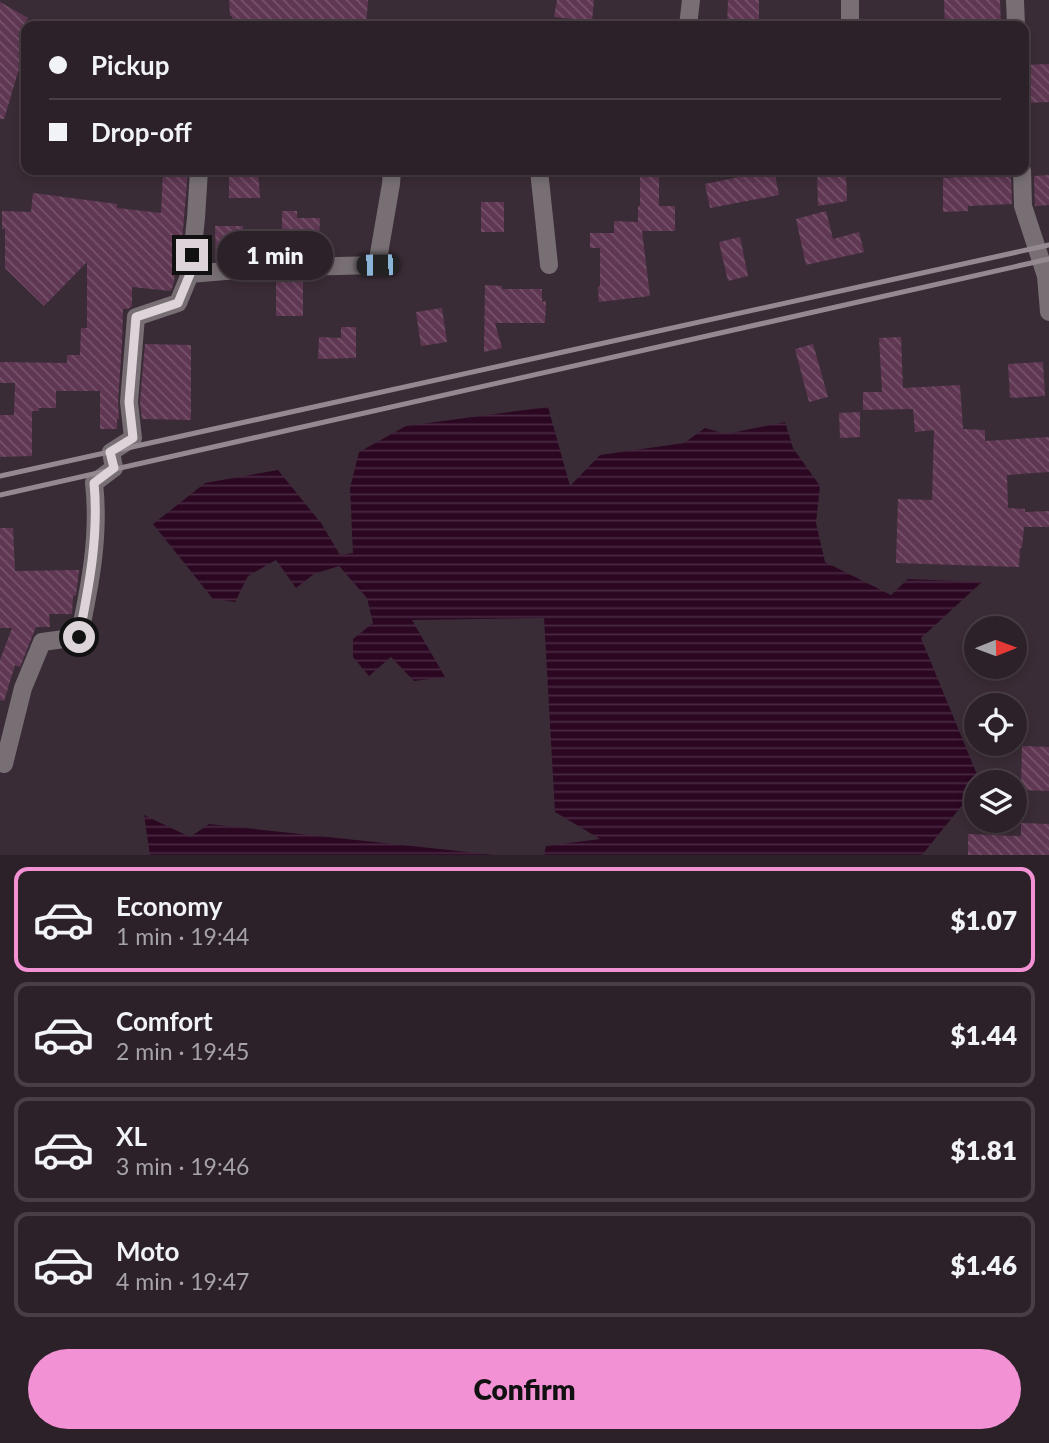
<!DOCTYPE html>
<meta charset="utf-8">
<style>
body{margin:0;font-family:Lato,sans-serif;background:#382e34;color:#f1f3f6;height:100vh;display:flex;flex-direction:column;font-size:26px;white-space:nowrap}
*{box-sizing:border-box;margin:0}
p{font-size:23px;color:#a6a3a8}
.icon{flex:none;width:38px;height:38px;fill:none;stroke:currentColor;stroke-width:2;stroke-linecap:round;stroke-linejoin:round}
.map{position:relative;height:855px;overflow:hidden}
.side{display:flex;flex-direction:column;background:#2c2128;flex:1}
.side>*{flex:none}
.hud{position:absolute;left:21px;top:21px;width:1008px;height:154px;border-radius:14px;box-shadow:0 4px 10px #0003,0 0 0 2px #483e45;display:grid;align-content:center;height:154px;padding:0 28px;background:#2c2128}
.needle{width:46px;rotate:89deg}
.controls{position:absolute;left:964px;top:616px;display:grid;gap:14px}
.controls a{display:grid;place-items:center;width:63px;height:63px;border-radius:50%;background:#2c2128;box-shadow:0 4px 10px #0003,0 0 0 2px #483e45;font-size:35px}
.end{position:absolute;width:32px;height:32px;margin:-16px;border:9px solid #ddd4da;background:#111;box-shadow:0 0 0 4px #111}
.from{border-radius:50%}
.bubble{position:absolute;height:49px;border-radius:24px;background:#2c2128;box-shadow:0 4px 10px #0003,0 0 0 2px #483e45;font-size:23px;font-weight:800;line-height:49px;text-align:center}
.car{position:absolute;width:21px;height:42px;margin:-21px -10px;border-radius:9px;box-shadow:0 0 5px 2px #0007;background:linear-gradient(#222 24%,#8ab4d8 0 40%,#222 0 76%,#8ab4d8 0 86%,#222 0)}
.hud b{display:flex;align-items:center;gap:24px;height:66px;font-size:26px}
.hud b+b{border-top:2px solid #483e45}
.hud i{width:18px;height:18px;background:#f1f3f6}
ul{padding:12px 0 0;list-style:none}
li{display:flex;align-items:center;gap:21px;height:105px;margin:0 14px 10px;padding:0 14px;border:4px solid #483e45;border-radius:14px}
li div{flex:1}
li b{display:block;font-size:26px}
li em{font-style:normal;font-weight:800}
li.active{border-color:#f391d5}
li>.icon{width:63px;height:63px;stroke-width:1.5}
.cta{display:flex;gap:14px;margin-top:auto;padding:14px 28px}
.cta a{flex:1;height:80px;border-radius:42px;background:#f391d5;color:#111;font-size:28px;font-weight:800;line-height:80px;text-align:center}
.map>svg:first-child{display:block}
</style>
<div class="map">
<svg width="1049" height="855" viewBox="0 0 1049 855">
<defs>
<pattern id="water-rules" width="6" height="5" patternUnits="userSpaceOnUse" patternTransform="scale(1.75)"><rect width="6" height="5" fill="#2b0722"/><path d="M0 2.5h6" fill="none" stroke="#492a42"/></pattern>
<pattern id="building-back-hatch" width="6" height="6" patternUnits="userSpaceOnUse" patternTransform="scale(1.75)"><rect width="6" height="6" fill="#5f3753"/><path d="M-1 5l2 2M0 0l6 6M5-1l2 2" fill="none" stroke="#76536b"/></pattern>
</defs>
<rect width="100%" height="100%" fill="#3a2c36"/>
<g fill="url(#water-rules)">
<path d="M548,407L570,486L600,455L684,443L705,428L726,434L785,422L793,448L820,486L816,523L825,562L891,595L908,579L982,582L921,638L980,782H976V788L922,855H544L546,846L600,839L555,812L544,618L412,620L445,677L414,681L391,657L369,676L353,657V639L373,623L367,598L339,566L314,574L296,588L276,560L248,576L235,602L213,599L153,524L205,483L278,470L321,523L340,555L353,553L350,488L359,452L406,426Z"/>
<path d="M144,815L190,837L209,824L495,855H150Z"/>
</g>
<g fill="url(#building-back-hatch)">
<path d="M229,0H368L366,26H233L232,16H230Z"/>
<path d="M557,0H594L592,21L554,17Z"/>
<path d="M728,0H759V26H727Z"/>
<path d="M944,0H1000L1001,26H945Z"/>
<path d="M0,2L28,18L18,36L26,39V71L19,69L4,119H0Z"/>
<path d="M1049,64V102L1024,103V65Z"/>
<path d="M163,170H188L181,253H177L174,282L171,291L132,287V306L128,309H123L122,344L118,401L119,419H117V429H100V391H56V408H39V411H32V456L0,457V415H14L15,383H0V362L67,363V355H80L81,328H87V262L44,306L5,268V229H2V211L31,212L33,193L117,204V208L161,213Z"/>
<path d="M229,170H258L260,198H229Z"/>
<path d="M774,170L779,195L710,208L705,184Z"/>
<path d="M640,173L659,174V206H675V231H642L650,296L599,302L598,286H600V248H590V233H614V221L638,222V206H640Z"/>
<path d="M846,173L847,201L818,206L817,174Z"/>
<path d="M1011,174L1012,204L968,206V211L943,212V178Z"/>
<path d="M1049,175V205L1035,206L1034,176Z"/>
<rect x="481" y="202" width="23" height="30"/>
<path d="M282,211H297V218H320L319,240H282Z"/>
<path d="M826,211L833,239L859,232L864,252L806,265L796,219Z"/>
<path d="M215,226H243V241H235V259H216Z"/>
<path d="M740,237L748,276L728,281L719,242Z"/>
<path d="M303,278V316H276V279Z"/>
<path d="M485,285L502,286V289H542V302L546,301L545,323H495L502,348L484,352Z"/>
<path d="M442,308L447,342L421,346L416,312Z"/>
<path d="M341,327H356V358L318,359L319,337L341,338Z"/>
<path d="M901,337L903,388L960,385L963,429L985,430V441L1049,437V472L1007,475L1008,508L1025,509V512L1049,511V527H1024L1022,548H1020L1019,567L896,563L898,499L932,500L934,430L915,432L913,409L863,410V392H882L879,338Z"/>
<path d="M145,344L191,345V420L142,419L140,402Z"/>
<path d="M813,344L828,397L809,402L795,349Z"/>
<path d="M1043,362L1045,396L1010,398L1008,364Z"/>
<path d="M860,412V437L840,438L839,413Z"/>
<path d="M0,528H13L15,571L79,570L76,595L73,596L72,614H49L50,627H36L20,667L15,665L4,701L0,700V660L12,628H0Z"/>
<path d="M1022,746L1049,747V791L1021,790Z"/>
<path d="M1021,823L1049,824V855H968V834L1021,836Z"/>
</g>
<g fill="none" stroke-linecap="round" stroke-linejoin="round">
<g stroke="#776f74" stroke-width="18">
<path d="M850,0V26"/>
<path d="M1015,0L1016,26"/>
<path d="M688,26L691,0"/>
<path d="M539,170L549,265"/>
<path d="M1022,170L1023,206L1046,276L1049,312"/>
<path d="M190,274L261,268L377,265L391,184L392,170"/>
<path d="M4,764L23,688L42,642L79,637C90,586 100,535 94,483L114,468L111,452L133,438L129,402L136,317L178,303L190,274L196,218L199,170"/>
</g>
<g stroke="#958991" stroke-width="5">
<path d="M0,476L1049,245"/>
<path d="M0,495L1049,259"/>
</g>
</g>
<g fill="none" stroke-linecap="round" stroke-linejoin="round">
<path stroke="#ddd4da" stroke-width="9" d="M79,637C89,586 99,535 94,483L114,468L110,452L133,438L129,402L136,317L178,303L190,274L192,255"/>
</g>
</svg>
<div class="controls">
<a><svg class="needle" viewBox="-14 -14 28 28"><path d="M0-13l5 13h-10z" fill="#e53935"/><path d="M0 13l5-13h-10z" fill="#a6a3a8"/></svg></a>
<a><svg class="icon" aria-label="locate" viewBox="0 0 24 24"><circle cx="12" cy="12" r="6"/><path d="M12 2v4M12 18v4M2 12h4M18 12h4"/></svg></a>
<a><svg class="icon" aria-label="layers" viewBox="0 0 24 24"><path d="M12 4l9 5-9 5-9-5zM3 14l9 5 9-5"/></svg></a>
</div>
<i class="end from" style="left:79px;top:637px"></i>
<i class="end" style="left:192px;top:255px"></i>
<div class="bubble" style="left:217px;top:231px;width:116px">1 min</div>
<i class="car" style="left:377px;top:265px;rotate:269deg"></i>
<div class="hud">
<b><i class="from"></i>Pickup</b>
<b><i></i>Drop-off</b>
</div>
</div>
<section class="side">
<ul>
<li class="active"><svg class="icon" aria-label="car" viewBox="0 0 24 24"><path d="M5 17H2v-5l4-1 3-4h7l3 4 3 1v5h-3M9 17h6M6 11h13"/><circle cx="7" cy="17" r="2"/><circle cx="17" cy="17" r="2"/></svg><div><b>Economy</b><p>1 min · 19:44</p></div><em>$1.07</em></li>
<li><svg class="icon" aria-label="car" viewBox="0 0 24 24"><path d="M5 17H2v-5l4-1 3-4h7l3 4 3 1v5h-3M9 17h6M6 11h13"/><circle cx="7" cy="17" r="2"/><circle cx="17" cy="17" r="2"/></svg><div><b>Comfort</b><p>2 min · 19:45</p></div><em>$1.44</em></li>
<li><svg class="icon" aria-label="car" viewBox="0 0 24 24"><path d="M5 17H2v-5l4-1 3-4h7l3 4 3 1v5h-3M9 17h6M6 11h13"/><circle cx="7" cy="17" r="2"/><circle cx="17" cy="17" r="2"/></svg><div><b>XL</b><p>3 min · 19:46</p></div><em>$1.81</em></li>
<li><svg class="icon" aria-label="car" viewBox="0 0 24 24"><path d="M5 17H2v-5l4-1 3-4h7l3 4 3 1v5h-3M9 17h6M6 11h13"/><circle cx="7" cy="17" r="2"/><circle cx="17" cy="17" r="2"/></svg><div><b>Moto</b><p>4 min · 19:47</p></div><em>$1.46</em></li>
</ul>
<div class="cta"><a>Confirm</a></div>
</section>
